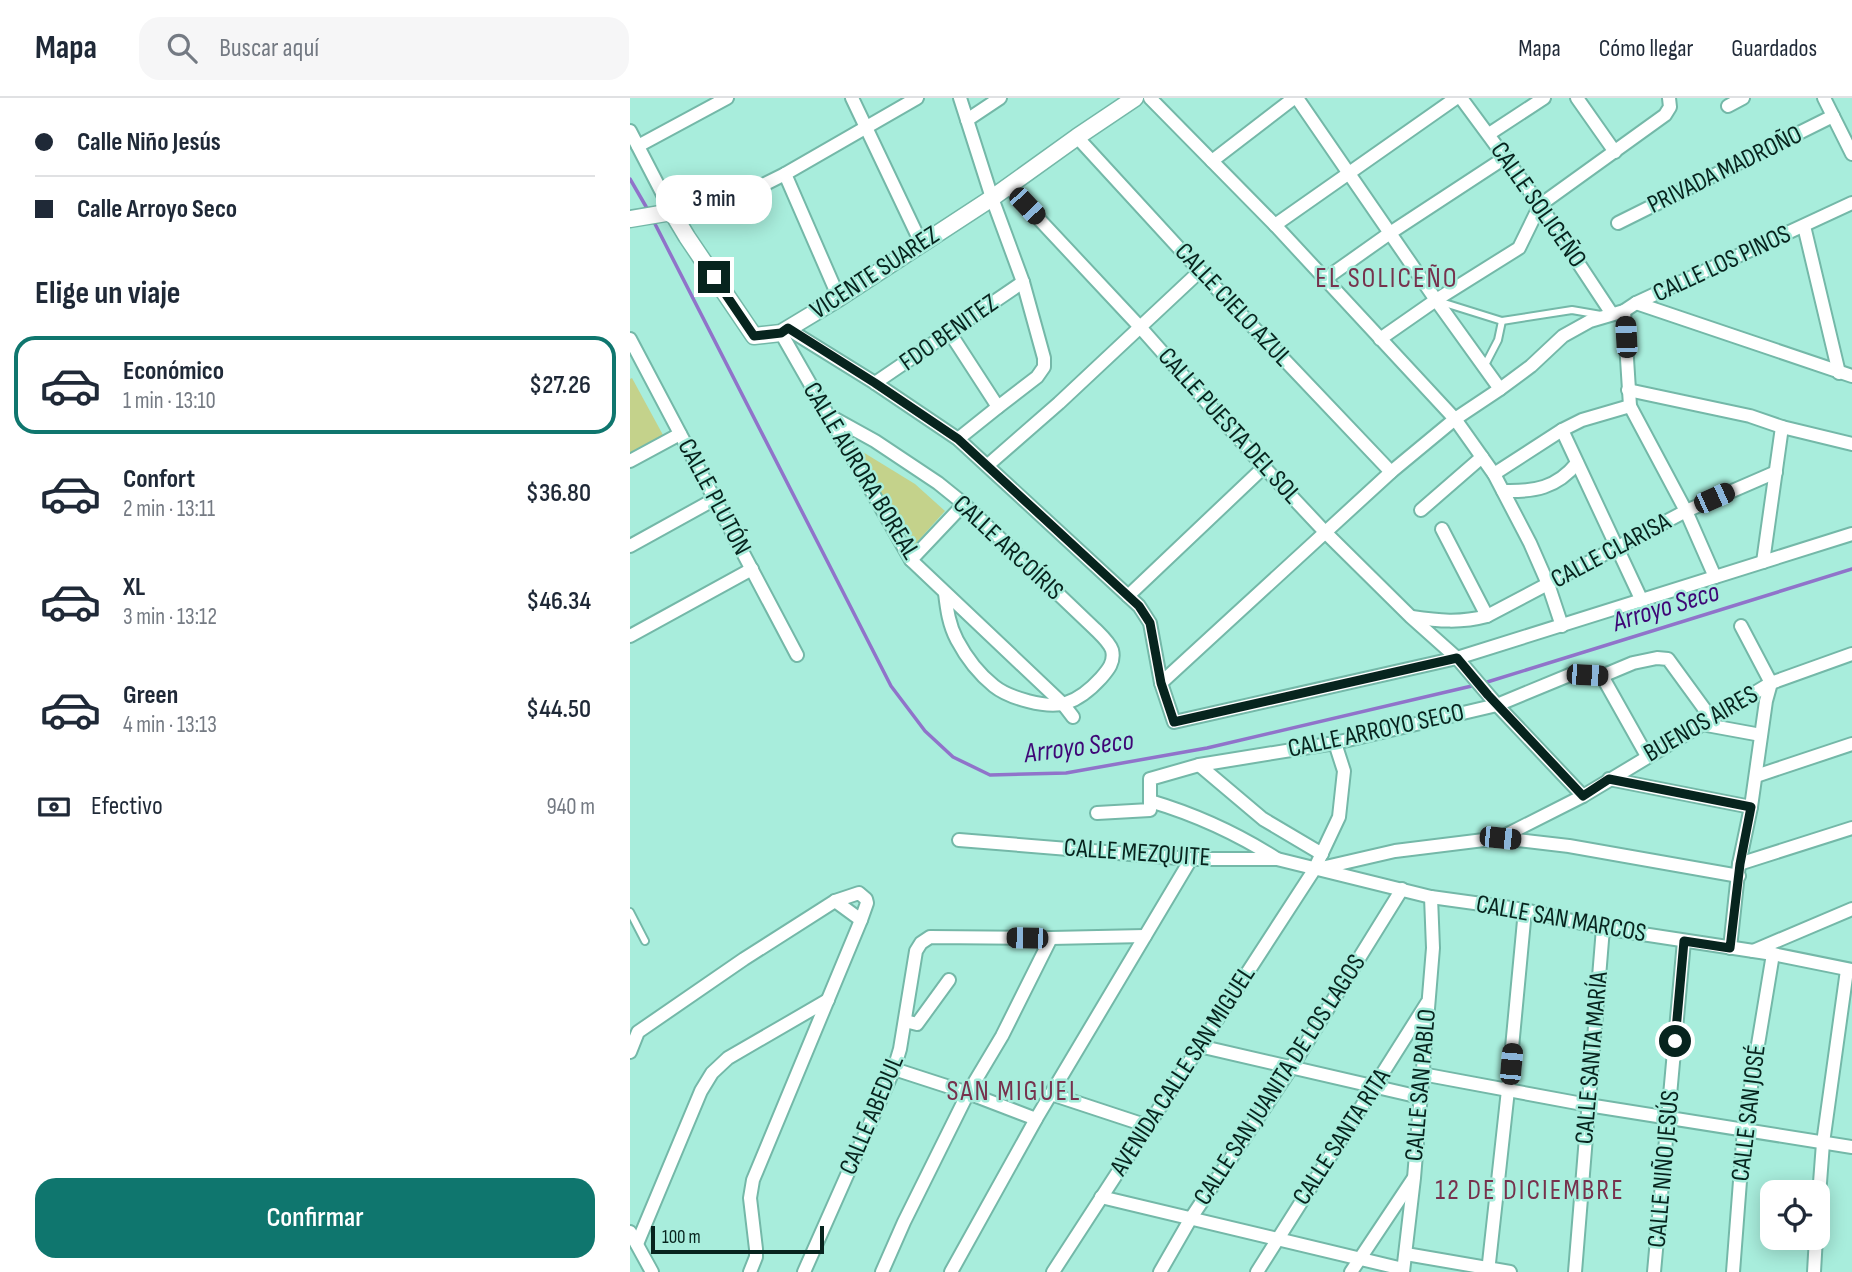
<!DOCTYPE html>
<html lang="es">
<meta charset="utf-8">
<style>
body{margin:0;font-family:"Sofia Sans Condensed",sans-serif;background:#f6f6f7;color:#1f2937;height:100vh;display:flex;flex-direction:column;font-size:26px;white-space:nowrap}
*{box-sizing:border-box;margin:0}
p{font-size:23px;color:#747a83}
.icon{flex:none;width:38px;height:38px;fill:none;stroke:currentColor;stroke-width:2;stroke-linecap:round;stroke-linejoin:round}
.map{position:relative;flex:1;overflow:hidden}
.side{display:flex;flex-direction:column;background:#fff;width:630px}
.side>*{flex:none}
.top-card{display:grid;align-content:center;height:154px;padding:0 35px;background:#fff}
.tools{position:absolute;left:1130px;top:1082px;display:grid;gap:14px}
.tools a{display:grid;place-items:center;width:70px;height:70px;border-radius:14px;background:#fff;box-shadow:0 4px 18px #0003;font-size:35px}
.scale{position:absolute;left:21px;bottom:18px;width:173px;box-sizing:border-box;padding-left:7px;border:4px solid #07241e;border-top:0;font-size:19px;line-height:24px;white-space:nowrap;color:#07241e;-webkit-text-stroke:5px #a8eddc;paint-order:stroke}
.end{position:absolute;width:32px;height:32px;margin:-16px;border:9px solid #07241e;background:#fff;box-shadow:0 0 0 4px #fff}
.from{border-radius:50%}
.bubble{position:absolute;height:49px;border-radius:21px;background:#fff;box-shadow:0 4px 18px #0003;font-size:23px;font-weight:600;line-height:49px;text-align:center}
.car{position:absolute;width:21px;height:42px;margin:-21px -10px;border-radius:9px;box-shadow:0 0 5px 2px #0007;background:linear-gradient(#222 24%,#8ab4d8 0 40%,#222 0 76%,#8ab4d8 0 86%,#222 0)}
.top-card b{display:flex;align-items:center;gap:24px;height:66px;font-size:26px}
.top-card b+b{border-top:2px solid #e0e1e3}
.top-card i{width:18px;height:18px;background:#1f2937}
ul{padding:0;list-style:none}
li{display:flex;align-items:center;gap:21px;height:98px;margin:0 14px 10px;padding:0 21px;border:4px solid transparent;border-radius:21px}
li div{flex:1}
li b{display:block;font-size:26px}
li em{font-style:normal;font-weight:600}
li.active{border-color:#0f766e}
li>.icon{width:63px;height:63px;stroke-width:1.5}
h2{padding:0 35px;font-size:32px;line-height:84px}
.pay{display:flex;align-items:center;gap:18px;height:77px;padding:0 35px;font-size:26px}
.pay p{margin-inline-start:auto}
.cta{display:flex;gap:14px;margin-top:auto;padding:14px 35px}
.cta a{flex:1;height:80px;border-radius:21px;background:#0f766e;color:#fff;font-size:28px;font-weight:600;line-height:80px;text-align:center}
header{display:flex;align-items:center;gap:42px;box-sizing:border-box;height:98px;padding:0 35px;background:#fff;border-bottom:2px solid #e0e1e3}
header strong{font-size:33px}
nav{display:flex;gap:38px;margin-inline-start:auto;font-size:24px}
.search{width:490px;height:63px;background:#f6f6f7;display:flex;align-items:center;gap:18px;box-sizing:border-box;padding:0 24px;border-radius:21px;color:#747a83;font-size:26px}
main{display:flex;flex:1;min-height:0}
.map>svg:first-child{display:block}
</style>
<header>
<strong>Mapa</strong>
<div class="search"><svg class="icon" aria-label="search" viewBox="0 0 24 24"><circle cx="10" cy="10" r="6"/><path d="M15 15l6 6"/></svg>Buscar aquí</div>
<nav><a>Mapa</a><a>Cómo llegar</a><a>Guardados</a></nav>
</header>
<main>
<section class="side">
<div class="top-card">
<b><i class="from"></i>Calle Niño Jesús</b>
<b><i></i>Calle Arroyo Seco</b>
</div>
<h2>Elige un viaje</h2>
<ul>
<li class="active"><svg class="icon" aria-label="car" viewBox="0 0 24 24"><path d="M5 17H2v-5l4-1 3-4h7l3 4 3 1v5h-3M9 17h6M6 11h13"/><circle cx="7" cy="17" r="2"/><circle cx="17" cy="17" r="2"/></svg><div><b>Económico</b><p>1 min · 13:10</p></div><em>$27.26</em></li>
<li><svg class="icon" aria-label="car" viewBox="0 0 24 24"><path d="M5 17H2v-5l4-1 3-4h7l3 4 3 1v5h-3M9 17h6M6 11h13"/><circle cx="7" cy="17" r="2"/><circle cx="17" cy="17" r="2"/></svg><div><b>Confort</b><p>2 min · 13:11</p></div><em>$36.80</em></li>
<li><svg class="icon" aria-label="car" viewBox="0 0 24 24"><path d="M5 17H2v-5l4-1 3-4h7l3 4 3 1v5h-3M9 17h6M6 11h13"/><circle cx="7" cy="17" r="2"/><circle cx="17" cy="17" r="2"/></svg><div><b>XL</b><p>3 min · 13:12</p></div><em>$46.34</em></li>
<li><svg class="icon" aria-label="car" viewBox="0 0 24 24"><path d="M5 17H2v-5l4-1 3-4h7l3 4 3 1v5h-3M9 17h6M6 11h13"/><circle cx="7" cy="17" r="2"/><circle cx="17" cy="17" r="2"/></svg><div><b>Green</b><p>4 min · 13:13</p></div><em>$44.50</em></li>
</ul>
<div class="pay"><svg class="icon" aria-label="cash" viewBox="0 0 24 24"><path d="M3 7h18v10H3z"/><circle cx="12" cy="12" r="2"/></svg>Efectivo<p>940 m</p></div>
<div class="cta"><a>Confirmar</a></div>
</section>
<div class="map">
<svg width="1222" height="1174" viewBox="0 0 1222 1174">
<rect width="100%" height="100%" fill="#a8eddc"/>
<g fill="#c4d28b">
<path d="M2,280L33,337L0,355V281Z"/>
<path d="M223,348L285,386L315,413L280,452Z"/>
</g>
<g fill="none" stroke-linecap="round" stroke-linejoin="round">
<g stroke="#9073ca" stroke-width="3.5">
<path d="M0,81L18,112"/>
<path d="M23,122L261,588L295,633L323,659L360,677L436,675L577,650L846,587"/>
<path d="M854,585L1222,471"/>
</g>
<g stroke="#74b8a8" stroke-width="10">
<g id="service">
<path d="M808,203L872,223L942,212L971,217"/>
<path d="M854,269L868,242L872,223"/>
<path d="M0,814L15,843"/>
</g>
</g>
<g stroke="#74b8a8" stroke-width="16">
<g id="minor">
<path d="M222,0L291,145"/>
<path d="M520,0L645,127L825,321L864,376L900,445L918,486L932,528"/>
<path d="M667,0L806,202L870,291"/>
<path d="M831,0L910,107L982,216"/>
<path d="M947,0L985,54"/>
<path d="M1194,0L1222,56"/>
<path d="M1098,8L1113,0"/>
<path d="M337,22L370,0"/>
<path d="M0,33L42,114L65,116L85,111L155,76L287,0"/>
<path d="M859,36L914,0"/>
<path d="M447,39L570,173L761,374"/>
<path d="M8,48L97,0"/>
<path d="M582,63L664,0"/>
<path d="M155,76L209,200"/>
<path d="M378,88L510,229L634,369L695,434L781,519L827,560L867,607L953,698"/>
<path d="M988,125L1203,18"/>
<path d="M645,127L826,0"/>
<path d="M1174,128L1209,275"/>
<path d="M695,181L760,135L876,59"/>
<path d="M1006,205L1222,278"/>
<path d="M994,213L1000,308L1056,413L1085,479"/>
<path d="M158,231L245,285L328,341L509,508L520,525L531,585L544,624L827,560L1222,436"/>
<path d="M151,235L281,462L433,606L443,619"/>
<path d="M320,235L368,309"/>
<path d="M0,241L167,557"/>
<path d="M750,241L806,202L889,150L910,107L1035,17L1040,9L1039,0"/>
<path d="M245,285L393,184"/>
<path d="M998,292L1120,318L1152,329L1222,346"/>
<path d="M198,317L245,343L308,385L334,406L465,531C471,537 479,544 482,552C485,564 478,572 471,580C461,591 449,601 436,605C417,611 379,600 364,588C349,576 336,559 327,542C319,527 317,512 315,495"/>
<path d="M932,332L1012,503"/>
<path d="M328,341L368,309L407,279L414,269V260L393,184L362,100L330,0"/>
<path d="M0,363L50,336"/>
<path d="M358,367L429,305L570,173"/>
<path d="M864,376L932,332L952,322L1000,308"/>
<path d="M873,393C904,394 927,390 947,365"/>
<path d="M791,412L852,359"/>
<path d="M812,431L857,518"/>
<path d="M0,448L85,401"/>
<path d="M281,462L334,406"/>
<path d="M1133,464L1152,329"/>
<path d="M498,498L634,369"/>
<path d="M782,519C808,523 831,525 857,518L1056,413L1146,374"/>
<path d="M1111,528L1141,585"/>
<path d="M0,538L122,471"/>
<path d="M972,578L1017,658"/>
<path d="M531,585L761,374L825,321L870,291L901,268L933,238L960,223L994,213L1006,205L1222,105"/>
<path d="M1071,626L1131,637"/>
<path d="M569,667L633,721L692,756"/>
<path d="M1126,678L1222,646"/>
<path d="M979,681L1121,709"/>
<path d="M520,703C564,716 608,736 647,761"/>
<path d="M467,715L520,712V681L569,667L705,645L867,607L942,576L972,578L1003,565L1027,560L1038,561L1081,620"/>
<path d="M870,740L939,748L1109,778"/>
<path d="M329,742L561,761H647L801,799L895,812L973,830L1143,856L1222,872"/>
<path d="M1109,766L1222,730"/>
<path d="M687,771L765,753L870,740L953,698L1141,585L1222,556"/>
<path d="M205,803L231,822"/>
<path d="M1100,850L1109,766L1121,709L1136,603L1141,585"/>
<path d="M1123,853L1222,811"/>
<path d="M275,923L287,926L319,882"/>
<path d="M569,948L790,999"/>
<path d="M0,954L8,934L114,861L205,803L229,795L236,801L237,805L231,822L123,1082L120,1100L126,1151V1159L120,1174"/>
<path d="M264,971L338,995L406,1021"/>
<path d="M792,976L958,1007L1222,1049"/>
<path d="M421,996L518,1028"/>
<path d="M471,1099L773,1171"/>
<path d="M1188,1111L1193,1045L1217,872"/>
<path d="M0,1134L22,1174"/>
<path d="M7,1146L71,993L82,975L98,960L198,902"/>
<path d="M776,1156L880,1174"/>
<path d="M174,1174L264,971L270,951L286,853L291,845L300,839L421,840L515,838"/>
<path d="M252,1174L274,1124L338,995L372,938L421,840"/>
<path d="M321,1174L406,1021L561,761"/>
<path d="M423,1174L684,772L709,719L714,673L705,645"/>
<path d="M530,1174L561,1120L661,970L772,791"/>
<path d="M627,1174L797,905"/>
<path d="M721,1174L783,1081"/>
<path d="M773,1174L784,1080L803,850L801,799"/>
<path d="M858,1174L878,992L895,812"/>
<path d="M945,1174L973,830"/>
<path d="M1024,1174L1054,843"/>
<path d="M1103,1174L1114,1031L1143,856"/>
<path d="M1184,1174L1186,1139"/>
</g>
</g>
<g stroke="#74b8a8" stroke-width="19">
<path id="tertiary" d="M0,121L42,114L57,139L124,238L151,235L209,200L362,100L447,39L505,0"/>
</g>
<use href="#service" stroke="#fff" stroke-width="6"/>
<use href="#minor" stroke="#fff" stroke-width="12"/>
<use href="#tertiary" stroke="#fff" stroke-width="16"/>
</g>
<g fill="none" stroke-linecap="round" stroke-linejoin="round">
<path stroke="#07241e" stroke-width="9" d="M84,179L124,238L151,235L158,230L245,285L328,341L509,508L520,525L531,585L544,624L827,560L858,597L953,698L979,681L1121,709L1110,766L1100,850L1054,843L1045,943"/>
</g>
<g text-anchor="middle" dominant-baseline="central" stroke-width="5" stroke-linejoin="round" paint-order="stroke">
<g font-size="26" fill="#07241e" stroke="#a8eddc">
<text transform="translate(1095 72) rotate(-26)">PRIVADA MADROÑO</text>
<text transform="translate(908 107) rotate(55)">CALLE SOLICEÑO</text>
<text transform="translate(1092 166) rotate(-25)">CALLE LOS PINOS</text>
<text transform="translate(245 175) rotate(-33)">VICENTE SUAREZ</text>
<text transform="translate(603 207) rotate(47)">CALLE CIELO AZUL</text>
<text transform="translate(319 235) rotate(-35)">FDO BENITEZ</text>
<text transform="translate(599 328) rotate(48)">CALLE PUESTA DEL SOL</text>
<text transform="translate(231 373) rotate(59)">CALLE AURORA BOREAL</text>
<text transform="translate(84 399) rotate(62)">CALLE PLUTÓN</text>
<text transform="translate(378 450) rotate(43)">CALLE ARCOÍRIS</text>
<text transform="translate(981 453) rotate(-28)">CALLE CLARISA</text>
<text transform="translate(1071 626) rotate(-30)">BUENOS AIRES</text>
<text transform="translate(746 633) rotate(-12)">CALLE ARROYO SECO</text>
<text transform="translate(507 755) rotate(4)">CALLE MEZQUITE</text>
<text transform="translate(931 821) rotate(10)">CALLE SAN MARCOS</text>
<text transform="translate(962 960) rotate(-85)">CALLE SANTA MARÍA</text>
<text transform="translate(553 973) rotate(-57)">AVENIDA CALLE SAN MIGUEL</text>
<text transform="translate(650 982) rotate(-57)">CALLE SAN JUANITA DE LOS LAGOS</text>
<text transform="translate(791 987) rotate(-85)">CALLE SAN PABLO</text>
<text transform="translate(1119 1015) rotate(-83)">CALLE SAN JOSÉ</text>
<text transform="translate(242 1017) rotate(-67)">CALLE ABEDUL</text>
<text transform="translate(712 1039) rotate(-57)">CALLE SANTA RITA</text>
<text transform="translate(1034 1071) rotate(-85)">CALLE NIÑO JESÚS</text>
</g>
<g font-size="28" letter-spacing="2" fill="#76324d" stroke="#a8eddc">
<text x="757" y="180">EL SOLICEÑO</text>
<text x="384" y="993">SAN MIGUEL</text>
<text x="900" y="1092">12 DE DICIEMBRE</text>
</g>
<g font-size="28" font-style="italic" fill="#3e0776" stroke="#a8eddc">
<text transform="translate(1036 509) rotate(-17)">Arroyo Seco</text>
<text transform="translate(449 649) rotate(-7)">Arroyo Seco</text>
</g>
</g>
</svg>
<div class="tools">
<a><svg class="icon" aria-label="locate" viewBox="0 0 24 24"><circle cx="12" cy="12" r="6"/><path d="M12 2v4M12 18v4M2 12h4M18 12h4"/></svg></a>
</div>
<div class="scale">100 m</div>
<i class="end from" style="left:1045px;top:943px"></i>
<i class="end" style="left:84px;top:179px"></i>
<div class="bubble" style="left:26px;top:77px;width:116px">3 min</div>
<i class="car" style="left:397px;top:108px;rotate:137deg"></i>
<i class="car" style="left:996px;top:239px;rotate:357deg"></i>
<i class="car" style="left:1084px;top:400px;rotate:66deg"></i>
<i class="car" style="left:957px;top:577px;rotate:93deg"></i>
<i class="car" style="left:870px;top:740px;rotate:96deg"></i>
<i class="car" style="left:397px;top:840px;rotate:271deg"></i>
<i class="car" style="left:881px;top:966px;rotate:5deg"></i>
</div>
</main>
